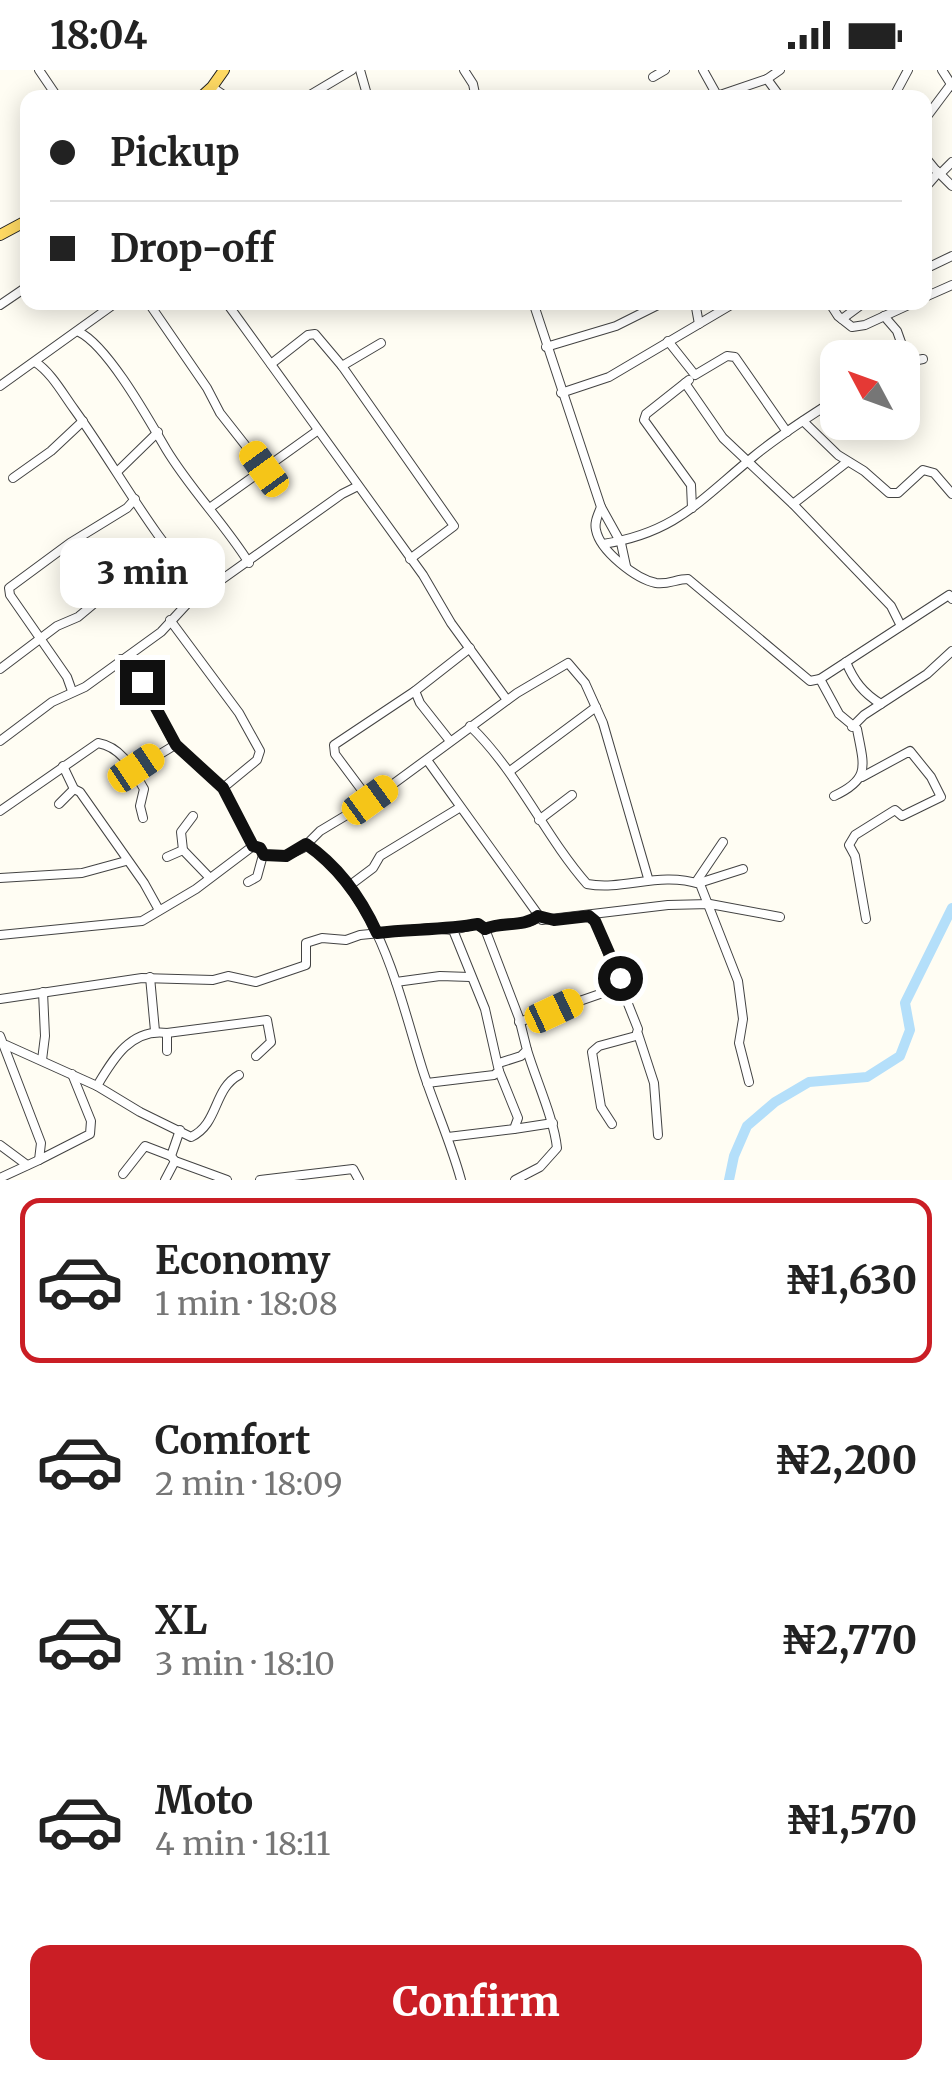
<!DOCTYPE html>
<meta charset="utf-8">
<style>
body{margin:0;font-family:Merriweather,serif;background:#f2f2f2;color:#222;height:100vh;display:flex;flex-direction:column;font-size:38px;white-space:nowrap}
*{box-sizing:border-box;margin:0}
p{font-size:32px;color:#767676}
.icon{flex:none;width:55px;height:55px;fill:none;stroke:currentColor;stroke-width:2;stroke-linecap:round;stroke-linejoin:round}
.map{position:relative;height:1110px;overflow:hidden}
.sheet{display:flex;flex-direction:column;background:#fff;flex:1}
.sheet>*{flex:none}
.guide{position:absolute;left:20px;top:20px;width:912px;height:220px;border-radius:20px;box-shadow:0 5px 25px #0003;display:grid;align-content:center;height:220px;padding:0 30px;background:#fff}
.needle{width:65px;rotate:311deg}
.controls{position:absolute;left:820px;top:270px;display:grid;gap:20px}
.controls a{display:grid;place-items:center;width:100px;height:100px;border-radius:20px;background:#fff;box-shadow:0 5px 25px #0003;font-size:50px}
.end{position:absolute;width:45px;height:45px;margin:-22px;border:12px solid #101010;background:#fff;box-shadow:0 0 0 5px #fff}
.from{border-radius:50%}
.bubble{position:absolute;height:70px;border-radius:20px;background:#fff;box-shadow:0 5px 25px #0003;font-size:32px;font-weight:800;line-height:70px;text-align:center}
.car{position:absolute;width:30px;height:60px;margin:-30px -15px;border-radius:12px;box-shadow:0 0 8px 2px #0007;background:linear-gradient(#f5c518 24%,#345 0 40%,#f5c518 0 76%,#345 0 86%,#f5c518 0)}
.guide b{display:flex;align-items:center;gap:35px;height:95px;font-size:38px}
.guide b+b{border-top:2px solid #e0e0e0}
.guide i{width:25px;height:25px;background:#222}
ul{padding:18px 0 0;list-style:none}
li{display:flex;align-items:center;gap:30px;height:165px;margin:0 20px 15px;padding:0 10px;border:5px solid transparent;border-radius:20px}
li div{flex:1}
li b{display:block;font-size:38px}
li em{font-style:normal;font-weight:800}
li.selected{border-color:#ca1e25}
li>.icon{width:90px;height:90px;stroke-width:1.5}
.cta{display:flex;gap:20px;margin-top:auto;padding:20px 30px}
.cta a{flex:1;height:115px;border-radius:20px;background:#ca1e25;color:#fff;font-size:40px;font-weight:800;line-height:115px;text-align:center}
.status{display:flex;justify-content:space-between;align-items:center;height:70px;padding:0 50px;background:#fff;direction:ltr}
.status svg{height:28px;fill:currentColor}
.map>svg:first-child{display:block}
</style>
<div class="status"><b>18:04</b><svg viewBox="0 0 49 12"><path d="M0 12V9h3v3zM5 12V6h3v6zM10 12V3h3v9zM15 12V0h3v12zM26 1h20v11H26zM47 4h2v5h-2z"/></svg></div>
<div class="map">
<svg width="952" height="1110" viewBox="0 0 952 1110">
<rect width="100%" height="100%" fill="#fffdf3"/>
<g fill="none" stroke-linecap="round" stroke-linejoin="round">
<path stroke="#b4dffa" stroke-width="10" d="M729,1110L734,1086L747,1056L775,1032L809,1012L867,1007L900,986L910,960L905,933L952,838"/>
<g stroke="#434343" stroke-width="10">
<g id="minor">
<path d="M39,0L58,28"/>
<path d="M360,0L368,28"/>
<path d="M464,0L473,14L476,28"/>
<path d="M703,0L718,27"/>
<path d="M942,0L951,14"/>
<path d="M653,7L665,0"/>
<path d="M767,9L781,28"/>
<path d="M212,17L228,28"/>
<path d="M717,26L767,9L780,0"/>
<path d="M305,28L352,0"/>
<path d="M893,28L908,0"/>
<path d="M925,49L952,13"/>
<path d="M925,87L938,103L925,118"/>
<path d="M937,101L952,116"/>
<path d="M940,104L952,92"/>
<path d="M925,199L952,186"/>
<path d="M925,227L952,215"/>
<path d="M148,232L207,318L220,343L264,399"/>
<path d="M226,232L423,505L451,553L507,630"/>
<path d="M533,232L601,437C598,445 594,452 596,460C600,481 636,509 656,513C668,515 676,509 688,509L810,611L820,609L949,525L952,529"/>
<path d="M695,232L699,254"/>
<path d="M829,232L838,246L852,257L865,255L915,232"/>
<path d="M0,235L28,216"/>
<path d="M884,246L897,261L908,292L923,289"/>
<path d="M842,249L865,232"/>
<path d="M79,262C108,276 149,350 166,379C190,419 224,453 249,493"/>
<path d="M668,271L695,305L727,286L735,287L787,362"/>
<path d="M546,277L616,256L664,232"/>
<path d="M35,292C51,302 63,324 74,339C118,400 152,467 204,521"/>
<path d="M271,294L308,265L315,264L342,296L454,456L410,489"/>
<path d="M342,296L381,273"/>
<path d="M689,310L646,344L644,350L691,415L692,438"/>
<path d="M685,313L723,368L793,434L891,536L901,556"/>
<path d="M0,316L117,232"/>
<path d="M561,323L609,307L736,232"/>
<path d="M803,351L838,385L864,401L889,423H898L923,400L934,403L952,424"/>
<path d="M118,401L158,362"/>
<path d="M13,408L51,381L83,351"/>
<path d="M793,434L847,392"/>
<path d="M211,437L317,361"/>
<path d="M601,437L621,473L626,496"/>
<path d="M603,474C675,463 699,431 753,387C778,366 807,348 835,330"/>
<path d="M170,550L239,643L260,681L257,690L223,718"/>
<path d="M121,589L142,612L175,675"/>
<path d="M846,592C854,611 863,623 881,634"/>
<path d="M0,599L57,556L78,547L138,497L167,479"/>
<path d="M820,609L839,644L857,659C864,696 871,709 834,726"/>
<path d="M72,621L67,607L10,525L9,518L70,473L127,438L135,429"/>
<path d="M415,621L420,633L450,671"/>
<path d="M470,656C518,702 544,765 587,814C624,821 659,801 700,814L738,911L743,949L739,973L749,1012"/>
<path d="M852,657L864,645L927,604L952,581"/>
<path d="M0,671L52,632L85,617L161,562L186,535L342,424L358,416"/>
<path d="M427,690L542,850L668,835L710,834L780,847"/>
<path d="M63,696L74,719L80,722L144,813L159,840"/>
<path d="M134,700L175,675L223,718L253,776"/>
<path d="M510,701L596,637"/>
<path d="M862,707L910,681L931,707L941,727L902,746L895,740L855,765L849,775L855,786L866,849"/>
<path d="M370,731L335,684L334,675L415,621L470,578"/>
<path d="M59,734L74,719"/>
<path d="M0,741L98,673C122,677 133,700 144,719L140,736L143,748"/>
<path d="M193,746L181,762L183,780L209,807"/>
<path d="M539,750L572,725"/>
<path d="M307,774C381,830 397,918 423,1001C435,1038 451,1073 461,1110"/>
<path d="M167,787L183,780"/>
<path d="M0,808L82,803L126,791"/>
<path d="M248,812L257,807L263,785"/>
<path d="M696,812L723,772"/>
<path d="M699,813L743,799"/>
<path d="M349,816L373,798L380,786L459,738"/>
<path d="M589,846L595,851L638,959L636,966L599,976L592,982L601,1037L612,1054"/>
<path d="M485,859C502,851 523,858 539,847"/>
<path d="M453,860L478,854L485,859L519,948L527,980L521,986L499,993"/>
<path d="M0,865L142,851L196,819L253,776L260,778L263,785L286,786L303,778L320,761L370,731L517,623L568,593L585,613L603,653L648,808"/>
<path d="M150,907L155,961"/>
<path d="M396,912L440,906L470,907"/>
<path d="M0,929L142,908L213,910L228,906L256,912L306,895V873L322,868L346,870L360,865L431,858L453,860L485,939L499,1001L494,1005L427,1013"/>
<path d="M519,952L623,916"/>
<path d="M167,963L267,950L271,972L256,986"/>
<path d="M638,964L654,1013L658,1065"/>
<path d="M0,966L41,1073L39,1090L90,1064L91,1051L72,1004"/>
<path d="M6,975L97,1016L140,1042L191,1067C219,1054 213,1019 239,1005"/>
<path d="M42,990L45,966L43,922"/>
<path d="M97,1016C113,989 131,958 167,963V981"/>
<path d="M514,1059L553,1053"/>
<path d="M180,1060L171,1086L175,1091L227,1110"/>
<path d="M448,1067L514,1059L518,1048L499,1001"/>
<path d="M0,1075L27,1095"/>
<path d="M123,1104L145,1076L171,1086"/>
<path d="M0,1108L39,1090"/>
<path d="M165,1110L175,1091"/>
<path d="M260,1110L353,1099L359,1110"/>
<path d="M515,1110L540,1097L557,1078C554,1049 536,1010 527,980"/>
</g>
</g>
<g stroke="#212121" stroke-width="12">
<g id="major">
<path d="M200,28L212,17L224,0"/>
<path d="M0,165L28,150"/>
</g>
</g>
<use href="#minor" stroke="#fff" stroke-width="8"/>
<use href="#major" stroke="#ffda63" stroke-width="10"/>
</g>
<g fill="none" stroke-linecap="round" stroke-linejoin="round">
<path stroke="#101010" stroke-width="12" d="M142,612L176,675L223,718L253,776L260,778L264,785L286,786L306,774C338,796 361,828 377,863C411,859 445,860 478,854L485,859C502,851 523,858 538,846L554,850L589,846L595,851L620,908"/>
</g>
</svg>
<div class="controls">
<a><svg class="needle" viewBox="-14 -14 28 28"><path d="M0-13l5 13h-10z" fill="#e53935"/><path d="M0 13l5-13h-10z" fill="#767676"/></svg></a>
</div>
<i class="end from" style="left:620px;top:908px"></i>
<i class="end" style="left:142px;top:612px"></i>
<div class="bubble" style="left:60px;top:468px;width:165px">3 min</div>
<i class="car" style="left:264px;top:399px;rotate:324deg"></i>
<i class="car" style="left:136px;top:698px;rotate:56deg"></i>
<i class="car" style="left:370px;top:730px;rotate:54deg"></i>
<i class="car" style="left:554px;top:941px;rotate:65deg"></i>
<div class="guide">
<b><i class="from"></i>Pickup</b>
<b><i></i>Drop-off</b>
</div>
</div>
<section class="sheet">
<ul>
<li class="selected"><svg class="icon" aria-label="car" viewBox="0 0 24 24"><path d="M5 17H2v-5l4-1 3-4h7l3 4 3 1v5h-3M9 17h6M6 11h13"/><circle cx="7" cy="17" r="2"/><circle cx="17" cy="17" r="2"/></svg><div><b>Economy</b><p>1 min · 18:08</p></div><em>₦1,630</em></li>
<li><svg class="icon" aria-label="car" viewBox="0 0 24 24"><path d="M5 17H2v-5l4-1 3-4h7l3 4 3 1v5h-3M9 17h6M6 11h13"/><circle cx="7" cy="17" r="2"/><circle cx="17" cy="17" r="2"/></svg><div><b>Comfort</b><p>2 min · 18:09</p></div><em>₦2,200</em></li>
<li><svg class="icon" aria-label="car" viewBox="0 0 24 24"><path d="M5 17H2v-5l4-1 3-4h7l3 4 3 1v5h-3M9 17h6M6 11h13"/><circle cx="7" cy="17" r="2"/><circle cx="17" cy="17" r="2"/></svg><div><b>XL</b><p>3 min · 18:10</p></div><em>₦2,770</em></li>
<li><svg class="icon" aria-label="car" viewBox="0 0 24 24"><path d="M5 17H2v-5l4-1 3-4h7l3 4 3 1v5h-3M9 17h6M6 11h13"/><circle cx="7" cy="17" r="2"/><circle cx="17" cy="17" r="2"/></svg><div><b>Moto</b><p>4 min · 18:11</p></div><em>₦1,570</em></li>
</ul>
<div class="cta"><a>Confirm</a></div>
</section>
